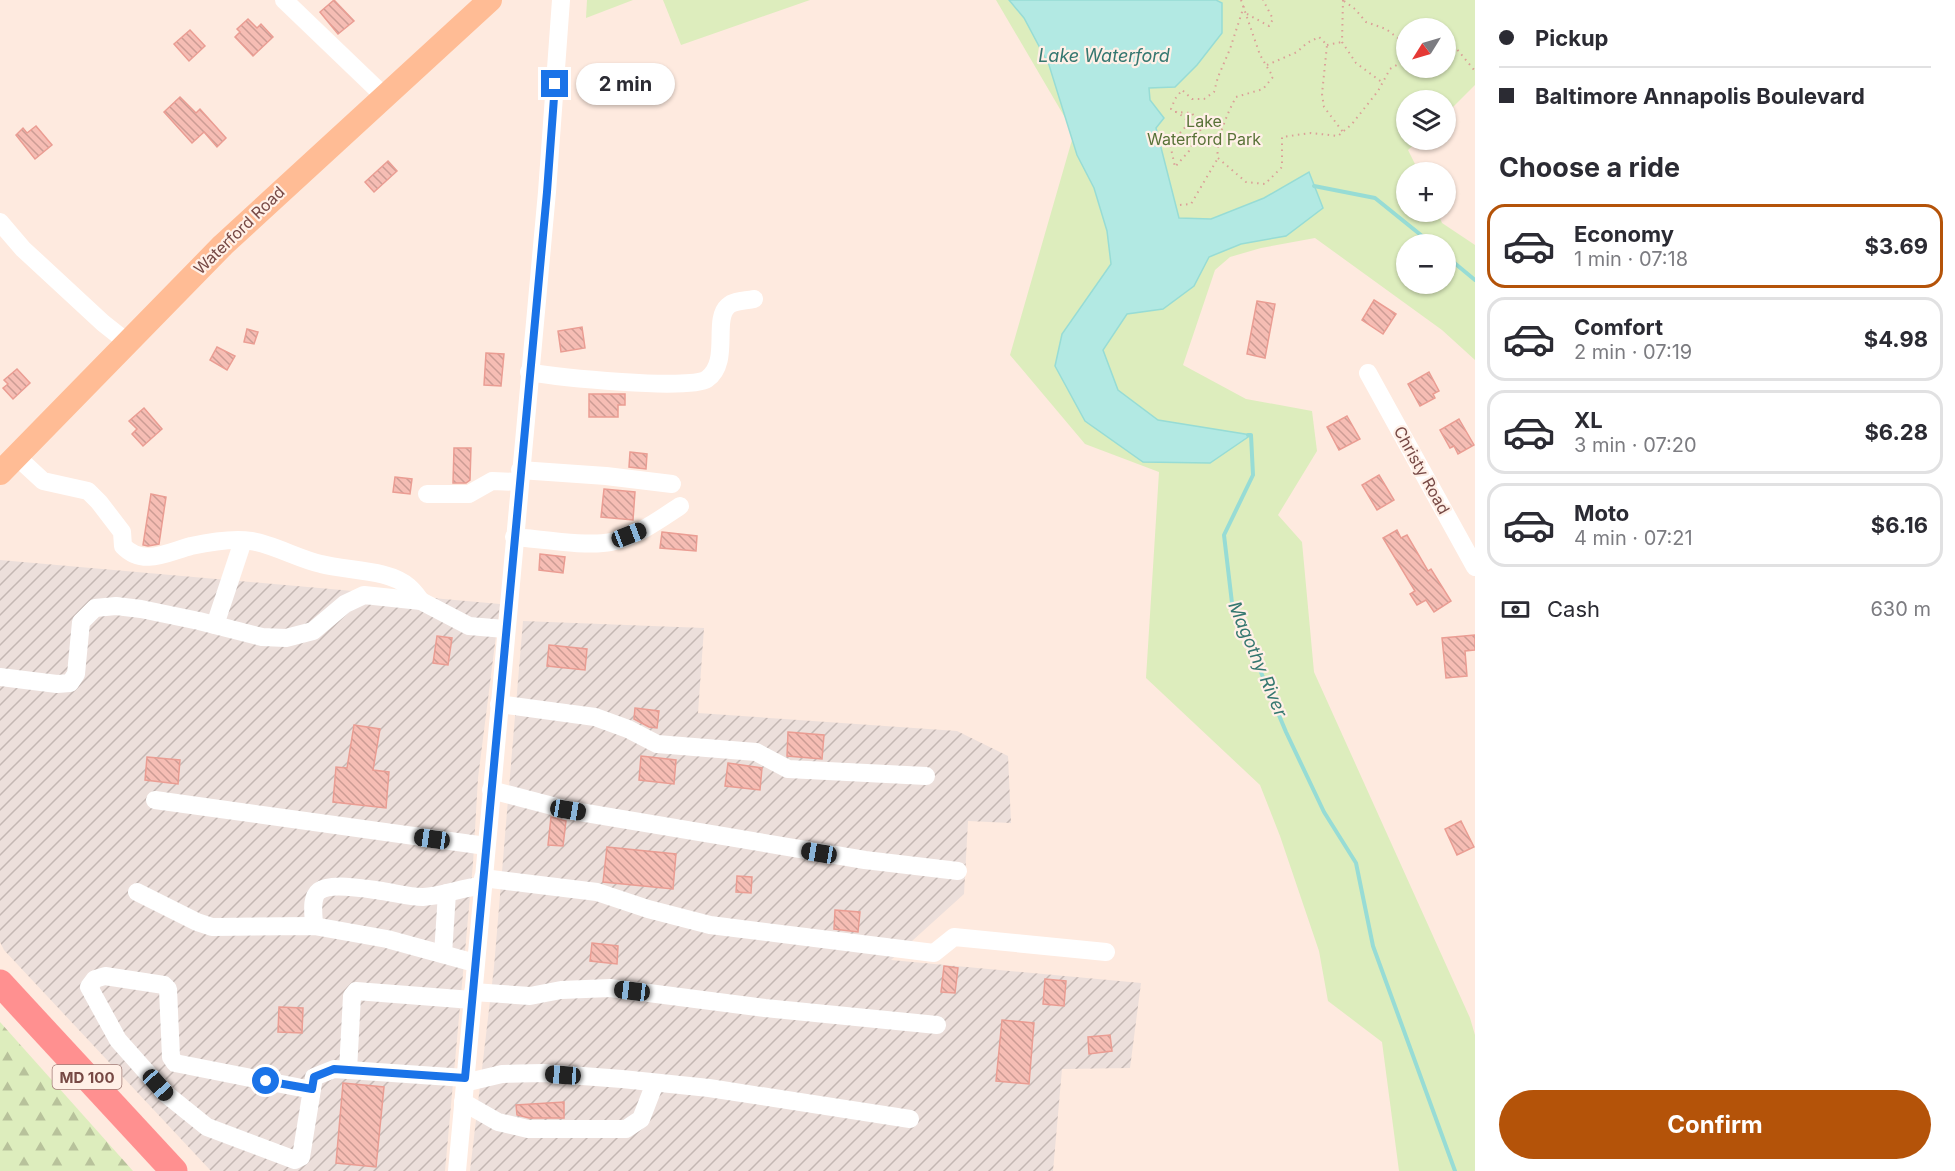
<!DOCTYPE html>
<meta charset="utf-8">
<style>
body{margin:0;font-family:Inter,sans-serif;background:#f7f7f7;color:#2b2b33;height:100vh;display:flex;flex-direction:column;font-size:22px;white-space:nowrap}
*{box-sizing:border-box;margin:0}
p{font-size:20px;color:#7c7c81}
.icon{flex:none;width:33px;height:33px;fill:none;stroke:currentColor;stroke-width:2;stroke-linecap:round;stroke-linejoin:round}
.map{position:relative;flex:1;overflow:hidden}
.side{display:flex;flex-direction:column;background:#fff;width:480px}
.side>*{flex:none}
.hud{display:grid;align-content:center;height:132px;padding:0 24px;background:#fff}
.needle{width:39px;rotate:233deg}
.controls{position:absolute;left:1396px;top:18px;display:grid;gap:12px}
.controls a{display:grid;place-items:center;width:60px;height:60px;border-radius:50%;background:#fff;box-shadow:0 2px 4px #0004;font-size:30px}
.end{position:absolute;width:27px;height:27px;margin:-14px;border:8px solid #1a73e8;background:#fff;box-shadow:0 0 0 3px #fff}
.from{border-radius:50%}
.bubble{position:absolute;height:42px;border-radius:21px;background:#fff;box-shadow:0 2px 4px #0004;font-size:20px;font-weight:700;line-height:42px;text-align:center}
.car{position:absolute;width:18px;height:36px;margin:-18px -9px;border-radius:8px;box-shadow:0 0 4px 2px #0007;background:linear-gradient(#222 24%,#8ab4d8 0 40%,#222 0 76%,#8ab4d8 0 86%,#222 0)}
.hud b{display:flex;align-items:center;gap:21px;height:57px;font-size:22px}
.hud b+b{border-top:2px solid #e1e1e2}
.hud i{width:15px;height:15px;background:#2b2b33}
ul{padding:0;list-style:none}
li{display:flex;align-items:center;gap:18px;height:84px;margin:0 12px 9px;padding:0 12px;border:3px solid #e1e1e2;border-radius:18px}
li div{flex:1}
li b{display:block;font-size:22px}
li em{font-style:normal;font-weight:700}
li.on{border-color:#b45309}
li>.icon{width:54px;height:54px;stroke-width:1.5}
h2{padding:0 24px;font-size:27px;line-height:72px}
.pay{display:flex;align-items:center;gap:15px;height:66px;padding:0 24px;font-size:22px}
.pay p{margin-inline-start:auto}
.action{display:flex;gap:12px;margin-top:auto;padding:12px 24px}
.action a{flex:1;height:69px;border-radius:36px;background:#b45309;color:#fff;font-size:24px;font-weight:700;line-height:69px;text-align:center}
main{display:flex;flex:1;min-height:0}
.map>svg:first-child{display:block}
</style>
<main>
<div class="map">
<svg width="1475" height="1171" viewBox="0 0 1475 1171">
<defs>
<pattern id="industrial-furrows" width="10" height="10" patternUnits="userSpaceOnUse" patternTransform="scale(1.5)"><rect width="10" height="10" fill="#ecdfdb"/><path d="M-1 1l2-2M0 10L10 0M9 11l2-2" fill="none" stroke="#c4b7b3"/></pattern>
<pattern id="forest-firs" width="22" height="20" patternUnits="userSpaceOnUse" patternTransform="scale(1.5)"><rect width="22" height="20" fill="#ddedbd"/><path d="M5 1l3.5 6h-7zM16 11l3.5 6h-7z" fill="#b8c29b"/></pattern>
<pattern id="building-back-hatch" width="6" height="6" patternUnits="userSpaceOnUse" patternTransform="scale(1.5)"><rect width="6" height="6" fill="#f6bdb4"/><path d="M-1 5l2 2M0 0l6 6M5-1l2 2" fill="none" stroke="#cc9c94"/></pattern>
</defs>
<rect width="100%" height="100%" fill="#feeadf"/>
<g fill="url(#industrial-furrows)">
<path d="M0,560L500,604L478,778L473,863L445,1171H211L4,950L0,942Z"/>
<path d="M523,621L704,628L698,713L957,731L1008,756L1011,823L968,821L964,894L891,960L1141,983L1130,1068L1062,1069L1053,1171H470L494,967Z"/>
</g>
<g fill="#ddedbd" fill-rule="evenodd">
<path d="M587,0H633L586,18Z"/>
<path d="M663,0H810L681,45Z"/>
<path d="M996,0H1475V85L1446,114V100H1407V140H1419L1408,150L1419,172H1407V212H1437L1442,223L1475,245V360L1442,330L1315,238L1261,248L1230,257L1215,270L1183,365L1246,399L1312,411L1317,451L1278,515L1302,542L1314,672L1470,1018L1475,1035V1171H1399L1382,1042L1328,1001L1319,951L1280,836L1260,785L1146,678L1159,472L1085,444L1010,355L1074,133ZM1407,28H1446V68H1407ZM1407,244H1446V284H1407Z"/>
</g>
<path fill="url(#forest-firs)" d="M0,1022L133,1171H0Z"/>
<path fill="#b2e9e3" stroke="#97dcd5" stroke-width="1.5" d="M1009,0H1216L1222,3V33L1197,65L1175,87L1149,88L1150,100L1164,118L1156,128L1179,218L1211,219L1264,198L1309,172L1323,208L1286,236L1241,244L1209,257L1194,286L1163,309L1127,314L1103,350L1118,390L1158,420L1251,435L1210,463L1143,462L1085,421L1055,366L1062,334L1111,264L1107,231L1094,188L1077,155L1049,65L1024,18Z"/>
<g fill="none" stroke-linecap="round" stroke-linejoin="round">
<g stroke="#97dcd5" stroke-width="4">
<path d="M1314,186L1375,198L1432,244"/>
<path d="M1446,256L1475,280"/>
<path d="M1248,435H1251L1253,475L1224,535L1232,603L1286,732L1324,812L1356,863L1373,946L1455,1171"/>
</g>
</g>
<g fill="url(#building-back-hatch)" stroke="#ea9d93" stroke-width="1.5">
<path d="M334,0L354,21L338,34L320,12Z"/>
<path d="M248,19L257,28L261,24L273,37L253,56L235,37L240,32L237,29Z"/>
<path d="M190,30L205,46L189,61L174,44Z"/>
<path d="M180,97L196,113L200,109L226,138L217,147L204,132L192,143L164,112Z"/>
<path d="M36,126L52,145L35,159L16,135L23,128L27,133Z"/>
<path d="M388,161L397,171L374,192L365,182Z"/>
<path d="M1374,300L1396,314L1383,334L1362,320Z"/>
<path d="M1257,301L1275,304L1265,358L1247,354Z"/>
<path d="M582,327L585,348L561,352L558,331Z"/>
<path d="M247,329L258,332L254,344L244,342Z"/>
<path d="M217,347L235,356L227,370L210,360Z"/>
<path d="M486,353L504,354L501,386L484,385Z"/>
<path d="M17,369L30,383L13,399L3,388L8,384L4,380Z"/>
<path d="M1429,372L1439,391L1433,394L1435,398L1420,406L1408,384Z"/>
<path d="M589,394H625V405H618V417H589Z"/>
<path d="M144,408L162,429L143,446L132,434L137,429L129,421Z"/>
<path d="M1347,416L1360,439L1339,450L1327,427Z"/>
<path d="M1459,419L1474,445L1458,454L1454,446L1450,448L1440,430Z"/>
<path d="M454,448H471L470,480L466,483H453Z"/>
<path d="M630,452L647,454L646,469L629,467Z"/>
<path d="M1379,475L1394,500L1377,510L1362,485Z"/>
<path d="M395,477L412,479L410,494L393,492Z"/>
<path d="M604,489L635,492L633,520L601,517Z"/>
<path d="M151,494L166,497L159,544L148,546L143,545Z"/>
<path d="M1397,530L1401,538L1407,535L1428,571L1431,569L1451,601L1434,612L1426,600L1417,605L1410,594L1415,591L1383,538Z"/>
<path d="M662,532L697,536L696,551L660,548Z"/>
<path d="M540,554L565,557L563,573L539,570Z"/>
<path d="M1475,635V650L1465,651L1467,676L1446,678L1442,638Z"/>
<path d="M437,636L452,638L448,665L433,663Z"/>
<path d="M549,645L587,649L585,670L547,666Z"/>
<path d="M635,708L659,711L657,728L649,727L634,719Z"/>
<path d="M354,725L380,729L373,770L389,772L386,808L333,802L336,767L347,768Z"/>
<path d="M788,732L824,735L822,759L787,756Z"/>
<path d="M641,756L676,760L674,784L639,780Z"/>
<path d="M147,757L180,760L178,784L145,780Z"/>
<path d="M728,763L762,768L760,790L725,786Z"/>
<path d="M551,817L566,821L563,846L548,845Z"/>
<path d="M1461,821L1474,847L1457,855L1445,829Z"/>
<path d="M607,847L676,854L673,889L603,882Z"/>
<path d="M737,876L752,877L751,893L736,892Z"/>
<path d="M835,910L860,912L858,932L834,929Z"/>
<path d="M592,943L618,946L617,964L590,961Z"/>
<path d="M944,966L958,968L955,993L941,992Z"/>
<path d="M1045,979L1066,981L1064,1006L1043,1004Z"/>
<path d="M279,1007L303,1008L302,1033L278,1032Z"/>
<path d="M1002,1020L1034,1023L1029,1084L996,1081Z"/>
<path d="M1110,1035L1112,1051L1089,1054L1088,1037Z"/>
<path d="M343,1083L384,1087L376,1167L336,1163Z"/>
<path d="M564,1102V1118H529L517,1115L516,1105Z"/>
</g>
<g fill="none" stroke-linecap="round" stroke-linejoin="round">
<g stroke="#dba098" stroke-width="2" stroke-dasharray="1.5 4.5" stroke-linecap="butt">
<path d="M1241,0L1260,55L1273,77L1263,89L1236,97C1228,112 1215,141 1218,158L1246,182L1265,184L1282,167V137L1311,133L1338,136L1352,124L1378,91L1390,69L1407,59"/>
<path d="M1343,0L1342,42L1356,63L1383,83"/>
<path d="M1344,1L1355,9L1366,22L1386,29L1407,45"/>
<path d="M1247,14L1269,26L1273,19L1263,0"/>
<path d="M1446,36L1475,71"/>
<path d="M1327,45L1342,42"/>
<path d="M1267,65L1297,52L1307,43L1319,37L1327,45L1322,94L1324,107L1343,132"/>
<path d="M1175,112L1192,113L1201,129L1189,151L1175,167L1170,144L1189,123C1184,116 1178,113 1171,109L1175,99L1182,90L1192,99H1204L1214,92L1218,77L1230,49L1244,6"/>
<path d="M1180,205L1191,204L1218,158"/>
</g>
<g stroke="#fff" stroke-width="18">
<path d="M284,0L384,96"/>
<path d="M0,222L23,249L103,323L127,342"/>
<path d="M529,372C556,377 689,391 707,379C731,362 712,320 728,306C734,300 746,301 754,299"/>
<path d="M1368,373L1475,567"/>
<path d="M16,456L43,481L88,491L99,502L122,532L123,546C143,567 168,552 191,546C210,542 232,538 251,541C272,544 299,559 321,564C347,571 389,569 409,587C414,591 418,597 421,601"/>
<path d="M520,470L606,476L672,484"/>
<path d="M427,494H469L492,481L519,482"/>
<path d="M514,537C540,539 588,547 611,542C637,536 659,520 680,506"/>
<path d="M215,625L243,541"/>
<path d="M0,677L57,684L70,683L76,674L81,622L95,608L116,606L141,609L199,621L262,637L286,638L313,631L345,604L364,595L421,601L469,626L505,629"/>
<path d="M499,704L595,717L628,729L657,744L756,752L788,769L926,776"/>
<path d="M491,790L568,810L865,860L958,871"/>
<path d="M155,800L486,846"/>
<path d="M483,878L597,892L648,909L710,925L934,953L954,937L1106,952"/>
<path d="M137,892L197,922L212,927L314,926L387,939L475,963"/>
<path d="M314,926C314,916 310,898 319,891C330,882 368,889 382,891C395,893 410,897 423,897C444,896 462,887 482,886"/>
<path d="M443,954L447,893"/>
<path d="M473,992L530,996L561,990L610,988L765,1008L937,1025"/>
<path d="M348,1070L352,996L356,991L472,1000"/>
<path d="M464,1083L502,1074L543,1073L622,1079L709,1088L910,1119"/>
<path d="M312,1090L175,1063L171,1057L168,989L164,985L105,976L95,979L89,987L118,1040L166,1094L207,1127L295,1160L301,1157L314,1077L334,1069L465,1078"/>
<path d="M463,1102L498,1122L528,1129H626L641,1119L655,1083"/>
<path d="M457,1171L547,192L561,0"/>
</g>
<path stroke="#ffbc95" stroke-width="24" d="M0,473L223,245L490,0"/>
<path stroke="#ff9090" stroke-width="27" d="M0,983L174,1171"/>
</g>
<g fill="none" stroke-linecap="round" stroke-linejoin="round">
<path stroke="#1a73e8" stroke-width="8" d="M266,1081L312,1089L314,1077L334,1069L465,1078L547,192L555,84"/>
</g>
<g text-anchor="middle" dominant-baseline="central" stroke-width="4.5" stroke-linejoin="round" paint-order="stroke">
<rect fill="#fff0e7" stroke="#a07b76" stroke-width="1.5" x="52.5" y="1065" width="69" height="24" rx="4.5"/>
<g font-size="15" font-weight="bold" fill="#774945">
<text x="87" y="1077">MD 100</text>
</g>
<g font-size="16" fill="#587237" stroke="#fff0e7">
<text x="1204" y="121">Lake<tspan x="1204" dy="18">Waterford Park</tspan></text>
</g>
<g font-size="16" fill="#774945" stroke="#fff0e7">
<text transform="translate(239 230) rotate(-44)">Waterford Road</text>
<text transform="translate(1422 470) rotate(61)">Christy Road</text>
</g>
<g font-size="18" font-style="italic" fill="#357770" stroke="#fff0e7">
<text x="1104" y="55">Lake Waterford</text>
<text transform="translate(1258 659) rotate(67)">Magothy River</text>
</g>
</g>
</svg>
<div class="controls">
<a><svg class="needle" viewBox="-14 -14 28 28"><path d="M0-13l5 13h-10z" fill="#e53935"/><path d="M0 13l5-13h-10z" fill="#7c7c81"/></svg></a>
<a><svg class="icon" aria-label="layers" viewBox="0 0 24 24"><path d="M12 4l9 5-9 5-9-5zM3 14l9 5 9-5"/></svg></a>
<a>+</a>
<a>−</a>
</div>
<i class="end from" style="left:266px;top:1081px"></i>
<i class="end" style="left:555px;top:84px"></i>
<div class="bubble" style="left:576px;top:63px;width:99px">2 min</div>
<i class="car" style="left:629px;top:535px;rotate:69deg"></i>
<i class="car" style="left:568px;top:810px;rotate:99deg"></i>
<i class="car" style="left:432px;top:839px;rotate:278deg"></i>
<i class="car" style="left:819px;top:853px;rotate:280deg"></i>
<i class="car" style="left:632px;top:991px;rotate:277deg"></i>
<i class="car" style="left:563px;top:1075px;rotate:274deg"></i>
<i class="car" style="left:158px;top:1085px;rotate:138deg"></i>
</div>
<section class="side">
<div class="hud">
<b><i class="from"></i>Pickup</b>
<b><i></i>Baltimore Annapolis Boulevard</b>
</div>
<h2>Choose a ride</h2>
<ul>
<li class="on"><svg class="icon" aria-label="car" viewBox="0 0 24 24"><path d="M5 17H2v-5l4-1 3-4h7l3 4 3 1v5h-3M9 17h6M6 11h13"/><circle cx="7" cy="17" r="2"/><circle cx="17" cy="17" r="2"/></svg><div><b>Economy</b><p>1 min · 07:18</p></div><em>$3.69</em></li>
<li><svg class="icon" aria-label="car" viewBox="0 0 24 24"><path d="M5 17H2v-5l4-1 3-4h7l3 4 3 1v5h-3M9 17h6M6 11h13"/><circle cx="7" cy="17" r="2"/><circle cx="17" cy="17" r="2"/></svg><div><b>Comfort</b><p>2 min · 07:19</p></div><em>$4.98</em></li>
<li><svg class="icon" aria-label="car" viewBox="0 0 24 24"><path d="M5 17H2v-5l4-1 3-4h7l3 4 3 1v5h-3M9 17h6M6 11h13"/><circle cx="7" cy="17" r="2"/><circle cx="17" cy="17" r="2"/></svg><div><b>XL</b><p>3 min · 07:20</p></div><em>$6.28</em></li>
<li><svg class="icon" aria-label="car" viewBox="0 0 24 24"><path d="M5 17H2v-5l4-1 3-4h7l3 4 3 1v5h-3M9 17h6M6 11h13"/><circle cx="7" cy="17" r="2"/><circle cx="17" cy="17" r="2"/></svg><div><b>Moto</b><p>4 min · 07:21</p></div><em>$6.16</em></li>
</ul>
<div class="pay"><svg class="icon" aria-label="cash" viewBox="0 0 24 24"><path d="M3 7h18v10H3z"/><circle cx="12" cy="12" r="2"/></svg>Cash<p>630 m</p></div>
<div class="action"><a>Confirm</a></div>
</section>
</main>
